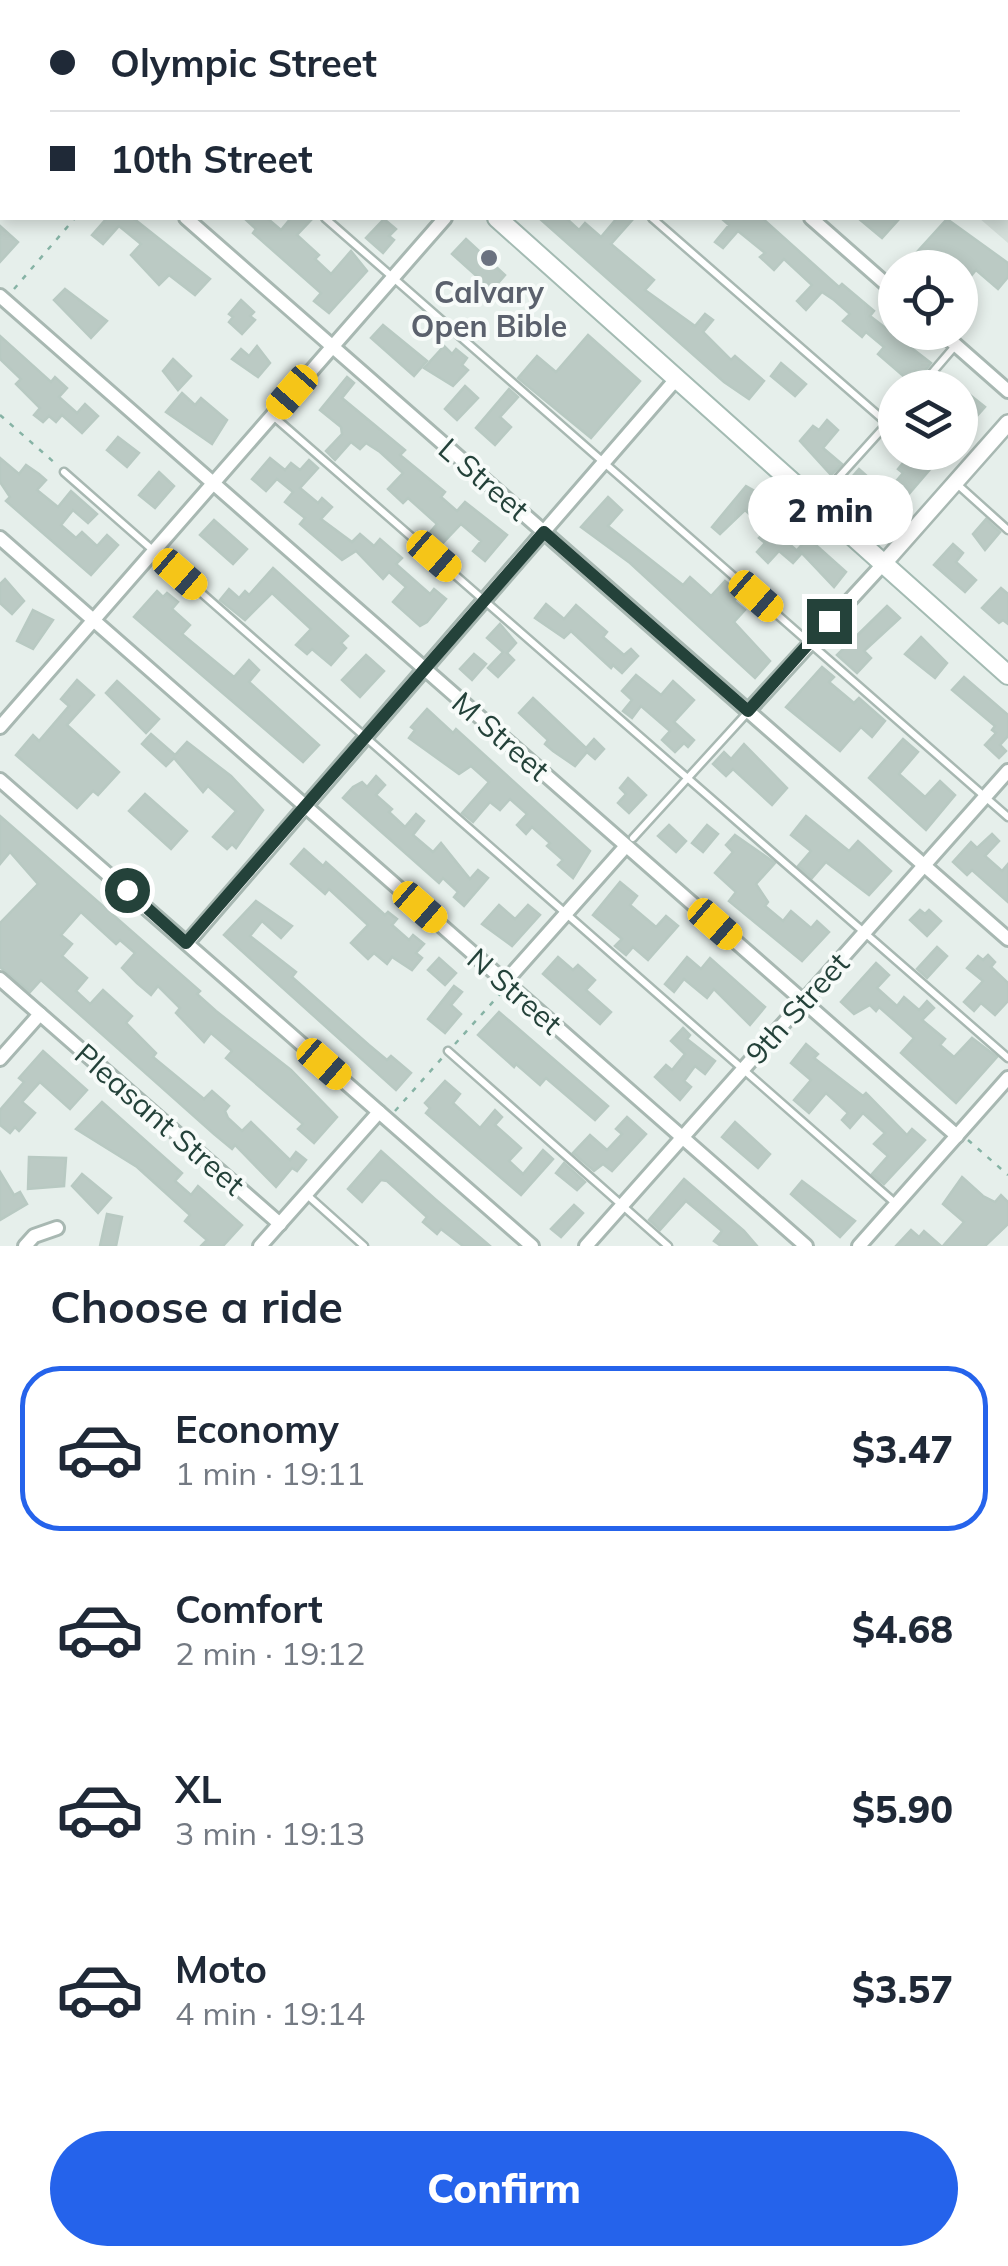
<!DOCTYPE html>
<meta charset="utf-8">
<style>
body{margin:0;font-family:Mulish,sans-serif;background:#f6f6f7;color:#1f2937;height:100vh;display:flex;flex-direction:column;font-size:38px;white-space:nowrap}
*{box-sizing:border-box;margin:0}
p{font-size:32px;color:#747a83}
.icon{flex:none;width:55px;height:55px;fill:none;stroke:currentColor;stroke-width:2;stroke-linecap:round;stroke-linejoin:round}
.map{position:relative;height:1246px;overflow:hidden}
.details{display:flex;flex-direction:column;background:#fff;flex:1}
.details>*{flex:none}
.hud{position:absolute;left:0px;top:0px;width:1010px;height:220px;box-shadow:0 5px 15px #0003;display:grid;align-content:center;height:220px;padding:0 50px;background:#fff}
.controls{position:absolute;left:878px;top:250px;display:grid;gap:20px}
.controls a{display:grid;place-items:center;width:100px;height:100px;border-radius:50%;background:#fff;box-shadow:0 5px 15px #0003;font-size:50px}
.end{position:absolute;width:45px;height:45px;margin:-22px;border:12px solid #24423a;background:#fff;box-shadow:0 0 0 5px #fff}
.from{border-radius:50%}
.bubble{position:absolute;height:70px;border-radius:35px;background:#fff;box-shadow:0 5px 15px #0003;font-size:32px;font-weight:800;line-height:70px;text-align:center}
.car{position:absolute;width:30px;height:60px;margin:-30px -15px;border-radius:12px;box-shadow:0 0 8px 2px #0007;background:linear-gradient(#f5c518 24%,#345 0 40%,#f5c518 0 76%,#345 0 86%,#f5c518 0)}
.hud b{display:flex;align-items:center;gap:35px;height:95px;font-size:38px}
.hud b+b{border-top:2px solid #e0e1e3}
.hud i{width:25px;height:25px;background:#1f2937}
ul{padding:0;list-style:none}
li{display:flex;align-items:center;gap:30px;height:165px;margin:0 20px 15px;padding:0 30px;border:5px solid transparent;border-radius:40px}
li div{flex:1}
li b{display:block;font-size:38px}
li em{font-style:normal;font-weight:800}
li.selected{border-color:#2563eb}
li>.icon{width:90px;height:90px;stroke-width:1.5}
h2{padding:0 50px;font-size:45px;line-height:120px}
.cta{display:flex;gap:20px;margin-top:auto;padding:20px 50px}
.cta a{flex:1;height:115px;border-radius:60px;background:#2563eb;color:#fff;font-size:40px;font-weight:800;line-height:115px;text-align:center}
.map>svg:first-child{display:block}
</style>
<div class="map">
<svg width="1008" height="1246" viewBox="0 0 1008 1246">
<rect width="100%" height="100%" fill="#e6efeb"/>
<path fill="#d4dfda" d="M731,0H1008V243L979,218H1008V2Z"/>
<g fill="#bbcac4" stroke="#b8c9c2" stroke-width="2.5">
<path d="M107,218H133L210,279L195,295L169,275L159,285L131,255L141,244L119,226L103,244L92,235Z"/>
<path d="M244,218H267L281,230L291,218H313L297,235L319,255L315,259L331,274L351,251L367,271L329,313L314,301L321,293L253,233L256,229Z"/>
<path d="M539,218H566L579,230L585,223L601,237L617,218H634L611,244L654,280L645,290L695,326L705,314L713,320L703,332L731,360L735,356L764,381L749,399L724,382Z"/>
<path d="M721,218H762L839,287L842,284L874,311L870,316L931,363L921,376L916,371L908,380L878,354L884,347L866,332L862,337L843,321L850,314L834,300L822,292L806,310L797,301L812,285L784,259L774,270L760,257L765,253L738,231L723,248L715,242L729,225Z"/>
<path d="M858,218H900L882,238Z"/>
<path d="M384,219L396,229L389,236L394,240L383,253L366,238Z"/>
<path d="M947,219L1008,263V277L998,289L976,270L960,289V268H912L907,263Z"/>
<path d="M0,226L18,242L0,262Z"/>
<path d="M466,239L505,275L492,290L452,254Z"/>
<path d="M65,289L107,321L91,338L54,300Z"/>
<path d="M241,300L254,312L250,316L255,320L242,334L229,322L233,317L229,314Z"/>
<path d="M383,325L427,361L414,376L371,338Z"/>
<path d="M588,335L640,381L591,438L518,378L537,356L556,372Z"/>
<path d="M0,336L51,382L55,377L67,388L59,397L77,413L85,404L98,416L82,433L62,415L56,422L49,416L43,422L34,415L40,408L16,384L21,379L0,359Z"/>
<path d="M257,346L270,363L258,377L232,359L241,349L249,356Z"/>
<path d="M444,346L452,354L456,349L467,358L462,365L468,370L453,386L424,368Z"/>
<path d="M173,359L191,376L178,390L163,371Z"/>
<path d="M781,363L806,384L795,396L771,376Z"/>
<path d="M347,377L354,383L342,398L405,450L400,455L445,492L441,497L457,511L465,502L507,535L485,561L473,551L481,541L461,524L439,547L426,537L437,524L408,498L403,503L388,489L403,473L380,452L366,443L360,449L351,442L335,460L326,451L342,434L341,427L320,410Z"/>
<path d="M465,386L478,398L457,420L445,409Z"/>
<path d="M960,387L985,407L960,435Z"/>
<path d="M509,389L518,397L500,417L511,427L495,445L476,428Z"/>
<path d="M182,393L195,405L201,398L227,420L212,444L166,412Z"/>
<path d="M827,420L838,430L823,448L842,464L831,475L800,441L813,426L819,430Z"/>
<path d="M118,437L139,453L127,467L107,450Z"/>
<path d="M912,452H933L926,460L933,466L884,523L848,491L856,482L851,478L859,469L869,478L865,483L882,498L903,473L898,469Z"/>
<path d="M0,458L19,474L26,465L39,474L46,480L37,490L58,507L71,491L97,514L88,523L73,510L61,525L76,538L82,532L97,546L107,535L118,545L91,575L6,501L10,497L0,482Z"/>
<path d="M270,458L285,470L291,463L300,470L309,460L318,468L300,488L318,503L322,498L332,507L321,519L352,542L360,534L374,546L380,539L402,558L396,564L430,594L434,589L446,599L427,622L420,626L393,602L406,587L389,572L383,579L356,551L342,560L300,524L305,518L285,502L293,492L277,479L266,491L252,479Z"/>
<path d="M159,472L174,486L155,508L139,495Z"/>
<path d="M746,486L769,499L766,502L791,525L780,536L801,554L793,563L779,551L768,563L757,552L765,543L759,538L767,530L745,510L720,534L712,527Z"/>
<path d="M608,497L622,510L608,526L674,578L683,585L690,577L711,596L725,581L740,594L734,601L745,610L734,622L770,661L755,678L630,563L581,527Z"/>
<path d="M986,519L1000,532L985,550L973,534Z"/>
<path d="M214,520L247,549L233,564L200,535Z"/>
<path d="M808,538L846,572L834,587L798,549Z"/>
<path d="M953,544L963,553L956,562L976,580L965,592L934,565Z"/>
<path d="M273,568L348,636L341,643L346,648L331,665L312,649L307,654L296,645L311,629L272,593L245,620L220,600L229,589L239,598L245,591L249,595Z"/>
<path d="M5,579L24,601L12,614L0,603V584Z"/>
<path d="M1001,588L1008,594V624L1003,620L999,623L982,608Z"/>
<path d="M157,591L163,597L167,593L178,602L172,609L190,625L182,634L234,677L249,660L259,670L249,682L319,745L303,762L134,617Z"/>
<path d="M546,604L564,619L576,605L607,632L603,637L624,655L631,649L638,656L622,673L613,665L611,668L571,631L564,638L535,618Z"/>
<path d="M887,606L900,618L864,651L871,658L857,673L837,655Z"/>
<path d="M33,610L53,620L33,649L17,641Z"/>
<path d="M500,624L516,643L507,653L514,660L498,677L488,668L503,652L487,638Z"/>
<path d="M921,637L947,663L935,678L905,654Z"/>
<path d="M474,654L486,664L472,680L460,669Z"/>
<path d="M366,655L384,671L360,697L342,680Z"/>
<path d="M822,667L834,677L829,682L854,703L859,698L885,721L872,737L861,727L840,751L786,707Z"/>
<path d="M636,675L661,695L673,681L694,700L674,722L694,740L688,747L684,743L675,752L662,740L670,731L641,706L632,718L623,711L632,700L622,691Z"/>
<path d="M964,677L1008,715V736L1000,745L1006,751L999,758L985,745L996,733L992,730L995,726L952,690Z"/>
<path d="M77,680L94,695L67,725L119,772L98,795L93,791L77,808L16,755L33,735L39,741L69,706L61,699Z"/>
<path d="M117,681L159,719L146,733L106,693Z"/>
<path d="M533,698L586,748L594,739L604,749L595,759L587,752L575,766L553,751L545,744L548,740L519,713Z"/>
<path d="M427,709L453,733L456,729L590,851L573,878L558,865L563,860L547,846L550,843L532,827L526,834L517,825L527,814L510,799L500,810L490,802L473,822L462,813L489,782L471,766L459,774L409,738L415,730L411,727Z"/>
<path d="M151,734L175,755L187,742L231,776L263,810L236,848L232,844L227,849L213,837L236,811L208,786L203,792L174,758L166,766L142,744Z"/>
<path d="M903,739L918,752L899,774L925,797L940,781L955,795L926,830L869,778Z"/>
<path d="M744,744L787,788L772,805L733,769L726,776L713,764L724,752L731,759Z"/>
<path d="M376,776L385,785L376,795L392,809L389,812L405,827L416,814L424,821L413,835L433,852L441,843L470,879L478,870L488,878L464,906L454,897L458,892L443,878L439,883L343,798L353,787L362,782L367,787Z"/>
<path d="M628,778L646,795L629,813L618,803L626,794L620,788Z"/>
<path d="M145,794L187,831L171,849L129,811Z"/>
<path d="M0,816L200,991L197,994L216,1011L291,1070L337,1117L314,1143L298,1129L303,1124L226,1058L232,1051L211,1033L204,1042L176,1013L180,1008L158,986L151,995L137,983L122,968L135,953L120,940L116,944L81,912L61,935L72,944L62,956L87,978L76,991L90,1004L103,990L132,1016L126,1023L156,1053L153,1057L204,1099L212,1091L229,1106L225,1111L228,1118L242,1131L251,1122L290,1160L296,1152L306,1160L297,1171L292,1168L276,1187L235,1145L232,1149L214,1134L41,980L30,992L0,967V923L38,884L10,852L0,864Z"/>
<path d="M806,816L849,851L858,841L891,871L869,895L826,862L812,878L798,866L811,851L791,835Z"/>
<path d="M669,825L686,841L676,852L658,836Z"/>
<path d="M707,825L718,834L703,852L692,843Z"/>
<path d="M992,834L999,841L985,856L1002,871L1008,864V902L972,870L967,875L953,862L971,842L977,848Z"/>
<path d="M735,835L775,863L756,884L768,902L765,906L783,921L791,911L811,928L817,921L829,932L802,961L729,901L736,892L715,873L733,852L726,845Z"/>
<path d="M304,849L323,866L326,862L385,915L388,912L397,919L392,925L409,940L413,935L424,944L416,953L422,958L412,970L392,957L387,964L374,953L368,959L351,943L368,925L329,889L325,894L291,864Z"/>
<path d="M620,882L637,896L630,905L656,927L666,916L678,926L648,960L633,947L626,955L615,946L622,939L593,915Z"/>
<path d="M256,901L292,926L281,938L262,921L250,936L296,972L292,977L369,1045L387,1060L391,1056L411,1073L396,1090L224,935Z"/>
<path d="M499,905L515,919L528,905L540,915L512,946L482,924Z"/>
<path d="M920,910L925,914L929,910L941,921L927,936L910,920Z"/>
<path d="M937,947L947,956L927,978L917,969Z"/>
<path d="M988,955L995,962L991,967L1008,983V1001L995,1015L981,1003L974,1011L964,1002L983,981L967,968L978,956L983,960Z"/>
<path d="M558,957L573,970L578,965L595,980L586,990L611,1012L600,1024L543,974Z"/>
<path d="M687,957L701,969L710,958L765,1007L750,1025L714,989L707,998L684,979L674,992L665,984Z"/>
<path d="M439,958L456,973L445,985L428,970Z"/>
<path d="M876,963L889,975L877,988L897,1006L904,997L919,1010L927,1001L934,1008L922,1020L945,1039L940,1045L954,1057L972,1038L997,1057L956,1103L901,1053L914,1038L879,1007L876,1011L870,1005L854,1014L841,1002Z"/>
<path d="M454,986L462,992L451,1005L461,1014L445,1033L428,1019Z"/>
<path d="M499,1012L608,1106L595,1120L546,1078L540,1085L516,1064L514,1067L478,1035Z"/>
<path d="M683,1028L690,1035L687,1039L715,1061L705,1074L695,1066L684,1081L691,1087L680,1100L655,1077L666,1065L672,1070L685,1054L671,1041Z"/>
<path d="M806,1044L818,1054L814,1058L863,1096L866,1093L907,1135L912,1129L925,1140L884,1184L872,1174L888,1156L874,1144L885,1133L863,1113L850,1128L842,1120L848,1113L826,1093L809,1113L794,1100L811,1080L791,1063Z"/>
<path d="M43,1051L87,1090L70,1109L40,1082L22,1102L35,1113L19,1131L15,1127L10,1133L0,1125V1110L24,1082L19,1078Z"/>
<path d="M445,1081L460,1094L453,1103L480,1128L495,1110L502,1117L495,1125L521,1148L509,1161L523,1174L543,1150L553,1159L521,1195L426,1113L430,1108L425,1103Z"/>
<path d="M102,1102L182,1173L175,1181L191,1195L198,1186L242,1225L223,1246H201L207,1240L185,1221L190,1215L137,1167L76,1129Z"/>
<path d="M627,1117L646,1134L612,1171L603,1164L594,1171L573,1153L590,1135L607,1150L622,1134L616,1129Z"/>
<path d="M735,1122L770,1154L758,1168L722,1137Z"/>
<path d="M381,1151L435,1199L490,1246H463L441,1229L437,1234L423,1222L427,1217L387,1181L381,1180L362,1202L348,1189Z"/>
<path d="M29,1157L66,1158L64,1186L28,1189Z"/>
<path d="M564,1163L585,1182L577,1190L556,1173Z"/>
<path d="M0,1172L14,1195L20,1192L27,1204L0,1220Z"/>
<path d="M82,1174L111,1198L98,1213L72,1186Z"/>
<path d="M962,1177L983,1196L995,1202L1001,1195L1008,1202V1224L985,1246H943L964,1222L943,1204Z"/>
<path d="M684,1179L744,1231L757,1246H721L714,1241L722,1231L686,1201L660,1230L649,1220Z"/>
<path d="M802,1181L855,1221L840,1237L791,1194Z"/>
<path d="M574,1205L583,1213L561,1237L551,1229Z"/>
<path d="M107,1214L122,1217L116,1246H100Z"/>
<path d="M911,1230L919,1237L924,1231L941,1246H896Z"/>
</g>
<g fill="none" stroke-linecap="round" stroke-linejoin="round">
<g stroke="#a8b8b2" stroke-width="11">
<g id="service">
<path d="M325,218L1008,817"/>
<path d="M652,218L887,423"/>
<path d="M919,388L955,346"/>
<path d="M273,416L1008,1058"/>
<path d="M64,472L895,1203"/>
<path d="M957,484L1008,530"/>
<path d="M819,499L895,415"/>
<path d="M633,838L748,712"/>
<path d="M448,1051L668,1246"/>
<path d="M306,1194L364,1246"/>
</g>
</g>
<g stroke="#a8b8b2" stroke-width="18">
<g id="minor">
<path d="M459,0L462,2"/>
<path d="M632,2L635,0"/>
<path d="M0,54L2,56"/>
<path d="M186,218L1008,939"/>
<path d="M811,218L895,292"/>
<path d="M0,296L957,1136"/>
<path d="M941,332L1008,391"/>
<path d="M0,538L806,1246"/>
<path d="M748,711L885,562"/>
<path d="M0,727L445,218"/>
<path d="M0,780L532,1246"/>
<path d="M187,943L677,378"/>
<path d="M0,979L280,1224"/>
<path d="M505,982L626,846"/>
<path d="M0,1059L40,1014"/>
<path d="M25,1246L34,1236L57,1228"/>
<path d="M260,1246L379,1112"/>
<path d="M586,1246L1008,771"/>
<path d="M859,1246L1008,1078"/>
</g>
</g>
<g stroke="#a8b8b2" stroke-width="20">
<path id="tertiary" d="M885,562L1008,423"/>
</g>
<g stroke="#a4bbb3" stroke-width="22">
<g id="secondary">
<path d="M244,0L247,2"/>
<path d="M497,218L1008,675"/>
</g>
</g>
<g stroke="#86b3a5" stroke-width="2.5" stroke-dasharray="5 8" stroke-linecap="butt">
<path d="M77,0L80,2"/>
<path d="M14,289L75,218"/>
<path d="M0,415L56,464"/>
<path d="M455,1044L500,994"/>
<path d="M395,1111L443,1057"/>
<path d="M968,1140L1008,1175"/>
</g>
<use href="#service" stroke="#fff" stroke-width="6"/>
<use href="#minor" stroke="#fff" stroke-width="12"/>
<use href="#tertiary" stroke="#fff" stroke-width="15"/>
<use href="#secondary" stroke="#fff" stroke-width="18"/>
</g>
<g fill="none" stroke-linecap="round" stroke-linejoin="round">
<path stroke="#24423a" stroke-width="12" d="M127,890L186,943L544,532L748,711L829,621"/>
</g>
<circle fill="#6b7280" stroke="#f7fbf9" stroke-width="4" cx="489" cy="258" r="10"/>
<g text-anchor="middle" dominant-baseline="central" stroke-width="8" stroke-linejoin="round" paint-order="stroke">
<g font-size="30" font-weight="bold" fill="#5b616d" stroke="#f7fbf9">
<text x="489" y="292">Calvary<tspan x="489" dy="34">Open Bible</tspan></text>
</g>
<g font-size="30" fill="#24423a" stroke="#f7fbf9">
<text transform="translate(484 479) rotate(41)">L Street</text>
<text transform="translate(501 736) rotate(41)">M Street</text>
<text transform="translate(515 991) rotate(41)">N Street</text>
<text transform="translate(797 1008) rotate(-48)">9th Street</text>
<text transform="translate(160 1119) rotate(41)">Pleasant Street</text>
</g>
</g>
</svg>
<div class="controls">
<a><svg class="icon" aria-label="locate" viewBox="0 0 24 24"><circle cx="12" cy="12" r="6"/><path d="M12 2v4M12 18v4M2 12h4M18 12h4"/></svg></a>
<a><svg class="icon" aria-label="layers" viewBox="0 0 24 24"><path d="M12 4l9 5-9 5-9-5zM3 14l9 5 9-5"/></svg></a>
</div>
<i class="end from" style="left:127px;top:890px"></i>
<i class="end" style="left:829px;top:621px"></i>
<div class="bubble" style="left:748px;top:475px;width:165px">2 min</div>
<i class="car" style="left:292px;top:392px;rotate:221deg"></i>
<i class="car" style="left:434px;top:556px;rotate:131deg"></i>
<i class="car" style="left:180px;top:574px;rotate:131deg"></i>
<i class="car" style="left:756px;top:596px;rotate:131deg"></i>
<i class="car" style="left:420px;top:907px;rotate:131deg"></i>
<i class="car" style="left:715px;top:924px;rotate:131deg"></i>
<i class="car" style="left:324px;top:1064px;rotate:131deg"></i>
<div class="hud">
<b><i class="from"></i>Olympic Street</b>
<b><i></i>10th Street</b>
</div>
</div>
<section class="details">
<h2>Choose a ride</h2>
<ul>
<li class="selected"><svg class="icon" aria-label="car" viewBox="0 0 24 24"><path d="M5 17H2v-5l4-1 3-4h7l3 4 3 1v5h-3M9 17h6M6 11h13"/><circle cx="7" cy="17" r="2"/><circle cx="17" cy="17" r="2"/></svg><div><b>Economy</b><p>1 min · 19:11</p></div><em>$3.47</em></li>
<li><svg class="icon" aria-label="car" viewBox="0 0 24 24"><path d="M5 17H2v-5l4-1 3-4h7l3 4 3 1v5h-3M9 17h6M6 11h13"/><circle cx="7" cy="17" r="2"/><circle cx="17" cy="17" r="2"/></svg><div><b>Comfort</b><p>2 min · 19:12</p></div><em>$4.68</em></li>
<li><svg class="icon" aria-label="car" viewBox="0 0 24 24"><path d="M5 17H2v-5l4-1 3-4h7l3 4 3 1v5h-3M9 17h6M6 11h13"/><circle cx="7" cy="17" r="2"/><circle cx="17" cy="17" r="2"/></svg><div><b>XL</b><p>3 min · 19:13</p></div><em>$5.90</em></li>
<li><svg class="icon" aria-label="car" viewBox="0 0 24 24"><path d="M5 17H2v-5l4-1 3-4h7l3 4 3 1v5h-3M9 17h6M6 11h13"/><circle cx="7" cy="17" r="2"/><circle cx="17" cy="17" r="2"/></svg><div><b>Moto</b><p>4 min · 19:14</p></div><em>$3.57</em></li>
</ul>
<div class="cta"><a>Confirm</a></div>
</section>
